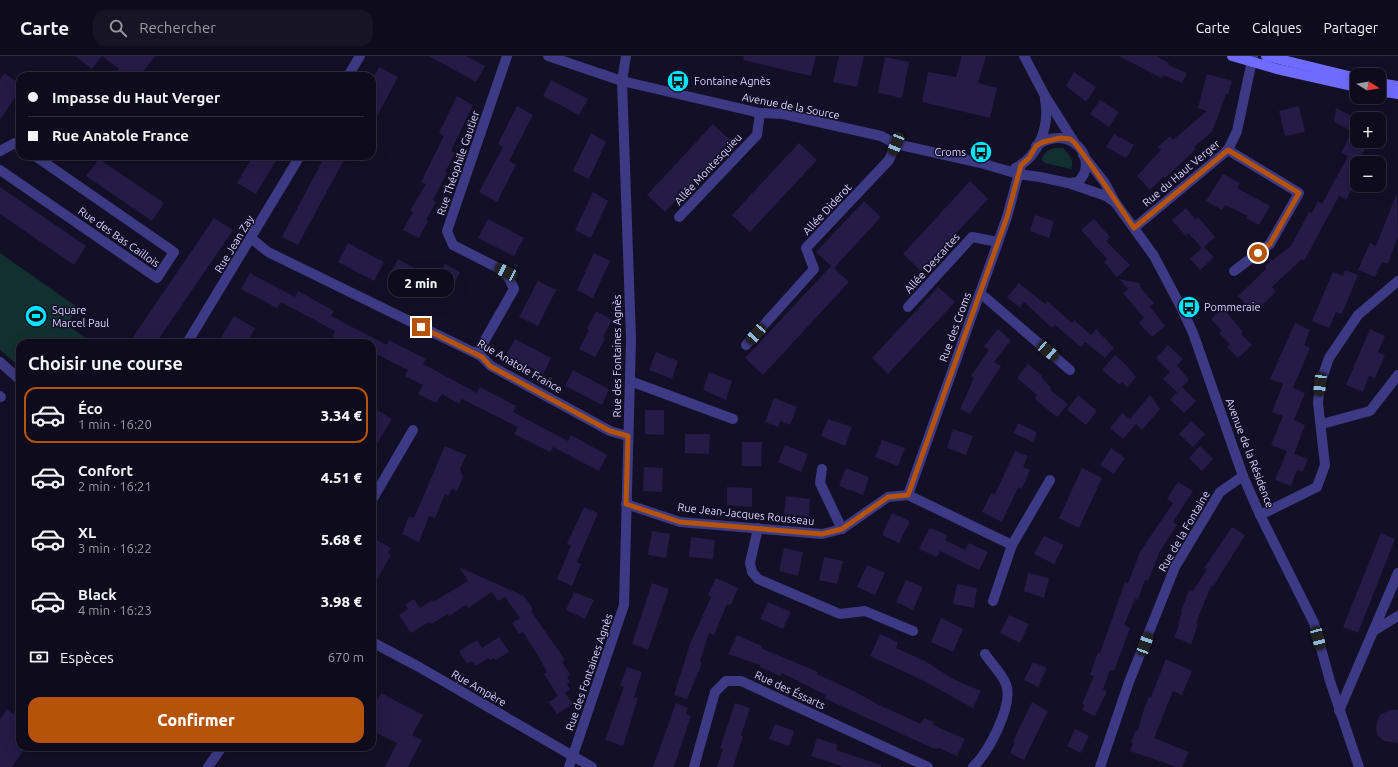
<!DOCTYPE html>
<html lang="fr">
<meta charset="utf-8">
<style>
body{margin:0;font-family:Ubuntu,sans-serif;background:#171425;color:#f1f3f6;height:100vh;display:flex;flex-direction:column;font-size:15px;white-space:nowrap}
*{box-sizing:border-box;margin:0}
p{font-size:13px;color:#9b9ba3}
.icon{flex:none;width:22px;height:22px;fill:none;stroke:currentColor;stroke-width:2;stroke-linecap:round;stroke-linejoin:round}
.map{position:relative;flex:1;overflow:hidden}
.side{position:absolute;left:16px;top:283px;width:360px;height:412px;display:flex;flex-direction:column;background:#0e0b1c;border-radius:12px;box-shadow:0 4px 16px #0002,0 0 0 1px #2e2b3b}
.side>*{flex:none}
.banner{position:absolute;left:16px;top:16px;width:360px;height:88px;border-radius:12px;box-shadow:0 4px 16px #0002,0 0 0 1px #2e2b3b;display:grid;align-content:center;height:88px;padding:0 12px;background:#0e0b1c}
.needle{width:26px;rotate:101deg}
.controls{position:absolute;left:1350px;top:12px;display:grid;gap:8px}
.controls a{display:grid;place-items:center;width:36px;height:36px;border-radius:8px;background:#0e0b1c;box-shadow:0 4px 16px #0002,0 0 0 1px #2e2b3b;font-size:20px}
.end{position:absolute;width:18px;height:18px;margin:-9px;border:5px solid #b45309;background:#fff;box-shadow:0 0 0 2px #fff}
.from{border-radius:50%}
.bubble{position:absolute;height:28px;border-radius:12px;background:#0e0b1c;box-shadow:0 4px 16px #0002,0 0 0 1px #2e2b3b;font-size:13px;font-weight:800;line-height:28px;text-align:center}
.car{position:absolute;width:12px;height:24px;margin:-12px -6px;border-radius:5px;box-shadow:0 0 3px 1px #0007;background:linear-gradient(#222 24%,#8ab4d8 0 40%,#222 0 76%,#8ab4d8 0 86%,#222 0)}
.banner b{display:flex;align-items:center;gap:14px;height:38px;font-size:15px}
.banner b+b{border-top:1px solid #2e2b3b}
.banner i{width:10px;height:10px;background:#f1f3f6}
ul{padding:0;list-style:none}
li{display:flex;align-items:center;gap:12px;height:56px;margin:0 8px 6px;padding:0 4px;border:2px solid transparent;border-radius:12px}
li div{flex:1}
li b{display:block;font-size:15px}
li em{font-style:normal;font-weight:800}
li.active{border-color:#b45309}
li>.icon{width:36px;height:36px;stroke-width:1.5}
h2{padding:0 12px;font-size:18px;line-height:48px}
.pay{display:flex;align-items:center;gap:10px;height:44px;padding:0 12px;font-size:15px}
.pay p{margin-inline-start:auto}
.button{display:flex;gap:8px;margin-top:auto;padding:8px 12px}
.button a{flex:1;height:46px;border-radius:12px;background:#b45309;color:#fff;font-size:16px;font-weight:800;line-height:46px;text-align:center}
header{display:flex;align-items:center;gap:24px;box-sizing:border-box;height:56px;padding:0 20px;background:#0e0b1c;border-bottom:1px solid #2e2b3b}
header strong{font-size:19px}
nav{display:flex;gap:22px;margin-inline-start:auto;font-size:14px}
.search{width:280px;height:36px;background:#171425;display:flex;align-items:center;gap:10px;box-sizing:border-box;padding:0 14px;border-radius:12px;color:#9b9ba3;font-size:15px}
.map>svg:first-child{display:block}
</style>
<header>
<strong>Carte</strong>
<div class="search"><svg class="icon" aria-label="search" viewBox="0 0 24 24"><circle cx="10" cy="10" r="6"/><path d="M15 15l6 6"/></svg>Rechercher</div>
<nav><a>Carte</a><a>Calques</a><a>Partager</a></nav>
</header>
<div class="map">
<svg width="1398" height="711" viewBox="0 0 1398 711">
<rect width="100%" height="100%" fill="#130f26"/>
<g fill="#12302f">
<path d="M1054,92H1063C1069,99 1075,104 1071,113L1045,107L1042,104C1043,97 1048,94 1054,92Z"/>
<path d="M0,197L77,251L67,269L93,287H20V311L0,294Z"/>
</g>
<g fill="#241b47">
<path d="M75,0H102L92,13Z"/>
<path d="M102,0H155L140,20H113L119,13Z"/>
<path d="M429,0H466L485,10L476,26Z"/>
<path d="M744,0H816L811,20L743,4Z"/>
<path d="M839,0H864L857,31L833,26Z"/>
<path d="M962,0H986L978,27L997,32L990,62L922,46L928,16L956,21Z"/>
<path d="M1119,0H1156L1169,7L1168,9L1187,17L1182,27L1163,19L1161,22Z"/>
<path d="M885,1L909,6L902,42L878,37Z"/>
<path d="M379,11L398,21L372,70V24Z"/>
<path d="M1074,16L1096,31L1086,46L1066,30Z"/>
<path d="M4,17L20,28V34L0,64V24Z"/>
<path d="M1207,18L1232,25L1228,38H1226L1212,76L1194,91L1196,93L1165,122L1163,121L1150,134L1137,120L1161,94L1158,91L1170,80L1173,84L1207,55L1198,52Z"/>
<path d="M551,24L588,43L579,59L543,40Z"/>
<path d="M457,40L473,49L451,95L455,97L445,116L447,117L433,144L436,146L426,164L428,165L419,182L403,174L413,156L410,155L426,128L421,126L444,80L439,77Z"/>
<path d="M1100,44L1119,56L1109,71L1090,58Z"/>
<path d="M517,50L533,59L509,105L516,109L497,146L479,136L503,91L498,88Z"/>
<path d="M1299,50L1305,76L1285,80L1279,55Z"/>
<path d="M1336,52L1357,63L1350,74L1334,66Z"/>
<path d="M713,68L731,85L665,156L647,139Z"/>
<path d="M591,77L606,86L589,123L573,115Z"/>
<path d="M1114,78L1134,89L1126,102L1106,91Z"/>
<path d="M1350,79L1357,82V85L1368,87L1349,124L1355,127L1346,144L1339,140L1304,205L1302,203L1272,231L1276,236L1254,257L1238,240L1266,213L1265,210L1291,190L1309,156L1312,157L1318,145L1322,148L1348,100L1341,97Z"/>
<path d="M799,87L817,104L750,176L732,159Z"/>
<path d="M253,100H279L256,138L237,127Z"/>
<path d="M325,100H346L298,189L282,181Z"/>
<path d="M99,103L164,147L152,165L86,120Z"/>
<path d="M1223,118L1240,127L1237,132L1270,150L1259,169L1246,162L1248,160L1225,149L1222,154L1206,145Z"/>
<path d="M970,125L988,143L921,215L903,198Z"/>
<path d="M0,131L86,190L74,209L0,158Z"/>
<path d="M593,136L608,145L591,182L575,174Z"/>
<path d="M1397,137L1398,180L1388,208L1382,206L1375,221L1358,214L1370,187L1376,190Z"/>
<path d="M864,145L881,161L834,212L849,226L763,319L745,302L831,210L816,196Z"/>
<path d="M1186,152L1196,164L1198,161L1215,181L1204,191L1214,201L1200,214L1190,203L1202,192L1188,177L1186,180L1172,164Z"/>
<path d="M1035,159L1054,165L1049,182L1030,175Z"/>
<path d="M214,162L233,174L156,287H129Z"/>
<path d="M488,163L524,182L514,200L478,182Z"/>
<path d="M1094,163L1110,181L1106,185L1130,209L1117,221L1104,206L1107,203L1081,174Z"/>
<path d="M348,187L384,206L374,225L338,206Z"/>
<path d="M594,197L610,205L593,242L577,234Z"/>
<path d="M398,203L416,213L408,229L389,219Z"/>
<path d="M445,208L460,216L450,235L445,232L443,236L433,231Z"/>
<path d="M1345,214L1358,219L1342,258L1336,256L1329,272L1312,265L1333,216L1343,220Z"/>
<path d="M250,217L295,241L298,235L334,255L331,260L387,289L389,284L426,303L423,308L477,337L480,331L516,350L513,356L568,385L571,379L607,399L599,415L553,391L550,396L514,378L518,371L462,343L459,348L442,338L436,347L418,338L423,329L405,320L408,314L372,296V287H344L332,281L335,275L281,246L277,252L241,233Z"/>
<path d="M1119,223L1139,227L1142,234L1154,247L1150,251L1165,270L1152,281L1139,267L1144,262L1123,237L1128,233Z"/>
<path d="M538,225L556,234L538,270L519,261Z"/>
<path d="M1019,227L1045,248L1047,245L1072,267L1074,264L1091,279L1096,273L1114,292L1105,302L1085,286L1088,283L1081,291L1055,269L1052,272L1024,246L1020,252L1007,241Z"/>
<path d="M938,231L955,246L888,318L872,302Z"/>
<path d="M1223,252L1243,276L1241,278L1252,289L1238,302L1227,291L1230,288L1219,277L1222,275L1211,263Z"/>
<path d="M596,255L612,264L603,281L605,283L595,301L579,293L589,274L587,273Z"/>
<path d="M234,260L255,272L248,285L242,282L240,287H218Z"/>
<path d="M1295,267L1310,274L1304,289L1310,292L1293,332L1305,337L1294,364L1305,369L1294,398L1308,403L1303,415L1297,414L1291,430L1275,424L1287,395L1271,389L1283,360L1272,356L1283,328L1270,323Z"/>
<path d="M998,273L1011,284L994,306L1001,310L970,358L960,353L974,322L971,320L989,294L984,290Z"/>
<path d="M1370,273L1385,280L1378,296L1385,299L1375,322L1369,320L1363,336L1346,329Z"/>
<path d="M515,283L551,302L543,318L506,299Z"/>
<path d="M1168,289L1183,303L1177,309L1189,324L1177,336L1163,323L1170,316L1156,302Z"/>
<path d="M656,296L678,305L672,323L649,314Z"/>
<path d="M1115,299L1126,309L1136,321L1127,331L1122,326L1120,329L1102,314Z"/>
<path d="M1028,308L1042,320L1041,321L1051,332L1050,334L1068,348L1057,361L1035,343L1037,339L1017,322Z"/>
<path d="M573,314L609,333L602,349L565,330Z"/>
<path d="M709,316L732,325L726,344L703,334Z"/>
<path d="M1182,331L1196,345L1184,357L1170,344Z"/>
<path d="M1078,339L1097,355L1086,369L1067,354Z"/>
<path d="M1150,339L1160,353L1142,374L1136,368L1123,383L1110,372L1122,357L1130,363Z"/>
<path d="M774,342L797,351L790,369L780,365L778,371L765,366Z"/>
<path d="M377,354L392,363L372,396V362Z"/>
<path d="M645,354H664V379L645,378Z"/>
<path d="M828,363L852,371L845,390L821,380Z"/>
<path d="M1191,365L1205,378L1193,391L1179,378Z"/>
<path d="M1018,367L1037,376L1033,386L1014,377Z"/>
<path d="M953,373L973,380L966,399L947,392Z"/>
<path d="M685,378H710L709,398L685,397Z"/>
<path d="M882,384L905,392L898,410L875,401Z"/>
<path d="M742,386H762L761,410H742Z"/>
<path d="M785,389L808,398L801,416L778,406Z"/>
<path d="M445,390L466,399L460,413L463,421L457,435L452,433L448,440L445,438L435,462L429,460L419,486L402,478L409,460L414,462Z"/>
<path d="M1200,390L1213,403L1202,415L1189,402Z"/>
<path d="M1111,392L1125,402L1114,418L1100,409Z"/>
<path d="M1015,395L1028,400L1023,411L1030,414L1022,433L1018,432L1002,466L982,456L991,437L995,438Z"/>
<path d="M644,411L663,412L662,436L643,435Z"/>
<path d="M846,412L869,421L863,439L839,430Z"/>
<path d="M1082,412L1102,422L1079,472L1059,462Z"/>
<path d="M1178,426L1193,435L1173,466L1177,469L1160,495L1148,525L1145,524L1138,544L1135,543L1124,569L1130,572L1114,615L1110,614L1103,633L1107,635L1095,660L1082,654L1085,649L1082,648L1094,620L1090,619L1098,596L1100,597L1125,526L1128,527L1140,496L1173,447L1167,443Z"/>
<path d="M727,431L752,432V451L727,449Z"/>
<path d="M786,440L810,443L809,461L784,458Z"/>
<path d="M584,451L598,457L577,506L581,508L572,530L557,523L571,490L567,488Z"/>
<path d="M892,457L910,465L899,487L882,479Z"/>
<path d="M1232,471L1245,479L1213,531L1211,530L1196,567L1198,568L1191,588L1174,581L1179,569L1178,568L1182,556L1181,555L1189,534L1193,535L1207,513L1204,512Z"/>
<path d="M929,473H933L947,479L945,484L965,494L969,487L988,496L979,514L940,495L937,501L919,493Z"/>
<path d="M652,475L670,478L666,502L648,499Z"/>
<path d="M1381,477L1395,483L1358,577L1343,571Z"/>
<path d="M1044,480L1064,489L1054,508L1034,498Z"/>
<path d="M691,481L715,484L713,503L689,501Z"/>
<path d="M375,483L391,492L388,497L391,499L372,532V489Z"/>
<path d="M784,492L803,496L798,520L779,515Z"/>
<path d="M824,501L843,505L837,528L819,524Z"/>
<path d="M867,509L885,517L875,539L857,531Z"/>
<path d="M459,511L524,540L533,553L531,555L565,604L562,606L570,618L567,621L570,626L567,628L570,633L565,637L573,648L557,658L549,646L558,640L544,618L547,616L537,598L523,576L519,578L512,567L520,562L505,541L498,545L492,536L468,552L466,549L449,560L448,558L431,568L429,566L411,577L399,559L408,553L405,549L414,543L420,552L432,544L433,546L468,525Z"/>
<path d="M1028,517L1049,522L1044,542L1024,535Z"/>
<path d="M716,522L738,532L731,549L727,548L714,579L709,577L700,605L702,606L700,612L687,643L674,639L690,588L711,541L708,539Z"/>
<path d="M906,524L923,531L913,554L896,546Z"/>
<path d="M652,527L669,533L648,594L632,588Z"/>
<path d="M957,528L977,532L974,552L953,548Z"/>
<path d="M574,536L594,544L585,563L566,554Z"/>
<path d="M768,546L791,556L783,573L760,563Z"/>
<path d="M1009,559L1029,568L1020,587L1000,577Z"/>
<path d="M941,562L963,573L953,596L931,586Z"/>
<path d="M880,578L898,586L896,592L925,605L953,623L981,635L973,652L922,624L870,600Z"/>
<path d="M737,579L762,590L761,592L818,616L817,618L854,635L877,648L921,668L924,662L934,666L933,669L965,683L957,700L939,692L938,693L932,692L824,642L826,639L782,617L780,620L760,611V609L728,598Z"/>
<path d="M499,581L509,596L496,604L494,602L490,604L488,602L476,610L472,605L467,608L459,595L477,584L482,592Z"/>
<path d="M1166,603L1192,615L1182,639L1173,635L1154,682L1189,696L1182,711H1177L1130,695L1133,687L1131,686L1135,676L1138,674L1144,653L1149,641H1151Z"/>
<path d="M1033,606L1047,612L1038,631L1024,624Z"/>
<path d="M627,611L642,616L634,641L638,642L623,690L605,684L624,631L620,629Z"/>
<path d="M381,637L423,659L412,679L422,684L408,711H385L397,687L372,675V654Z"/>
<path d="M1032,646L1048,655L1024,704L1010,697L1015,686L1013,685Z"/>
<path d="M676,647L688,652L686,658L691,660L674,711H653Z"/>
<path d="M735,647L750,652L741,680H743L733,711H717L723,693L720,692Z"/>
<path d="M20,648V691H26L12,711H0V663L7,653L13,658Z"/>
<path d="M1390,654H1398V687L1384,685L1378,680L1376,673L1377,665L1380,659Z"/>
<path d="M775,668L794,675L789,690L769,683Z"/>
<path d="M1075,673L1089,680L1081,697L1067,690Z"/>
<path d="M817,682L838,689L836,694L881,709V711H844L811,700Z"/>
</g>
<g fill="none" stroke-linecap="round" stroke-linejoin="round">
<g stroke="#3d3a85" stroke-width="10">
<path d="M548,0L622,25L760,57L783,58L881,80L896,88L981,107L1018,118L1040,121L1068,127L1078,126C1101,104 1070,65 1036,90"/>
<path d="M1024,0L1045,40L1074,86"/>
<path d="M348,20L360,0"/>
<path d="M1228,94L1299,137L1270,188L1234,215"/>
<path d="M0,95L15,87L20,90"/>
<path d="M1083,99L1105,127L1115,146L1154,200L1182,253L1193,277L1243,420L1260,459L1314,567L1330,625L1359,711"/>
<path d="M1015,112C1039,101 1050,69 1045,44"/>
<path d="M0,114L157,222L174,196L35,100"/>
<path d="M1071,128L1106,140L1115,146"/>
<path d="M679,161L757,79L760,57"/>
<path d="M1134,172L1228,94L1237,75L1253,0"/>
<path d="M251,182L268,196L477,298L482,301L491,310L610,375L627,380"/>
<path d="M980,237L1070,314"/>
<path d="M908,251L972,181L998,186"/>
<path d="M187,287L300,100"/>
<path d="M746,289L814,213L806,192L889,104L896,88"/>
<path d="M477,298L514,233L506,216L453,189L447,175L507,0"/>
<path d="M0,306L20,324"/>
<path d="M630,325L733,363"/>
<path d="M0,340L1,341"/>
<path d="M1322,368L1370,355L1398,319"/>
<path d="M822,413L820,427L842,473"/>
<path d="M908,439L1007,161L1021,109"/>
<path d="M372,444L413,374"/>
<path d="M626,448L680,466L822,478L842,473L888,441L908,439L1012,489L993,545"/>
<path d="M1260,459L1317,431L1325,409L1318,347L1320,328L1329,302L1358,259L1398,225"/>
<path d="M758,472L750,507L752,516L758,523L840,558L865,555L913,575"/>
<path d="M1012,489L1050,424"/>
<path d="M1375,574L1398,560"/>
<path d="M372,586L419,611L592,711"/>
<path d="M1339,655L1398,517"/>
<path d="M208,711L222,691"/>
<path d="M569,711L624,549L631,283L622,25L626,0"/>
<path d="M694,711L715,636L726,625H741L928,711"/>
<path d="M973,711C988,697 1014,649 1006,628C1002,618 991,607 985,598"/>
<path d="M1100,711L1129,626L1175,511L1220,436L1243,420"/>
</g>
<g stroke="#6f6bff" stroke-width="10">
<path d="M1232,0L1277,13L1357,31"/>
<path d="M1266,0L1357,22"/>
<path d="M1379,27L1398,30"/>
<path d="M1379,35L1398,38"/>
</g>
</g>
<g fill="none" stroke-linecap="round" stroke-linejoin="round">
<path stroke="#b45309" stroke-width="5" d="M421,271L482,301L490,310L610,375L628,380L626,448L680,466L822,478L842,473L888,441L908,439L1007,161L1021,109L1029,102L1036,90L1043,86L1060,82L1070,83L1074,86C1096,114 1114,143 1134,172L1228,94L1299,137L1270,188L1258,197"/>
</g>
<defs>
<g id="bus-disc" transform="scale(1.15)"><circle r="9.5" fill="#00e5ff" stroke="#130f26"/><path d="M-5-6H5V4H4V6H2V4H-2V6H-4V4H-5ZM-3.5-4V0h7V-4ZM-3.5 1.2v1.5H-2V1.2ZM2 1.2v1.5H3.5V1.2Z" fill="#111"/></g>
<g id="stadium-disc" transform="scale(1.15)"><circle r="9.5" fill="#00e5ff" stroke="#130f26"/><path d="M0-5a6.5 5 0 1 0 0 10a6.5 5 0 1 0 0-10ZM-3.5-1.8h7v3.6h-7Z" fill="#111"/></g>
</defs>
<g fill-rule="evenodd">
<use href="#bus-disc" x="678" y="25"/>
<use href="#bus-disc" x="981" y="96"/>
<use href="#bus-disc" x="1189" y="251"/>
<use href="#stadium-disc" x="36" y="260"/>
</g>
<g text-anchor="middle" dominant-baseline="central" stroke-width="3" stroke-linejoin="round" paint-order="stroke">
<g font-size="11" fill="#d9d4ff" stroke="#130f26" text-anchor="start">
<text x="694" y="25">Fontaine Agnès</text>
<text x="966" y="96" text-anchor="end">Croms</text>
<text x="1204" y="251">Pommeraie</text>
<text x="52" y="254">Square<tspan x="52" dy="13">Marcel Paul</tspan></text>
</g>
<g font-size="11" fill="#d9d4ff" stroke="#130f26">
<text transform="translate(791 50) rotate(11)">Avenue de la Source</text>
<text transform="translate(458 107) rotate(-71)">Rue Théophile Gautier</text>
<text transform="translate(708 113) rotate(-47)">Allée Montesquieu</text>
<text transform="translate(1181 117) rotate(-40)">Rue du Haut Verger</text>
<text transform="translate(827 153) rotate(-47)">Allée Diderot</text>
<text transform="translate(119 181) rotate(35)">Rue des Bas Caillois</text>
<text transform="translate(234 188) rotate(-59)">Rue Jean Zay</text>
<text transform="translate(932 207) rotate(-48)">Allée Descartes</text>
<text transform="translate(955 271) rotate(-70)">Rue des Croms</text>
<text transform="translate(617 300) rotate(-90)">Rue des Fontaines Agnès</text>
<text transform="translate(520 310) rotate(30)">Rue Anatole France</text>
<text transform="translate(1250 397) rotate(69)">Avenue de la Résidence</text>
<text transform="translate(746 458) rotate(6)">Rue Jean-Jacques Rousseau</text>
<text transform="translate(1184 475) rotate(-60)">Rue de la Fontaine</text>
<text transform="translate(589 616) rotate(-71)">Rue des Fontaines Agnès</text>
<text transform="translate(479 632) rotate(30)">Rue Ampère</text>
<text transform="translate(790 634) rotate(25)">Rue des Éssarts</text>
</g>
</g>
</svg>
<div class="controls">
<a><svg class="needle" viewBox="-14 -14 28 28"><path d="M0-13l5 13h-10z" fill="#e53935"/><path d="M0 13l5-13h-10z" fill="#9b9ba3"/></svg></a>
<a>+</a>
<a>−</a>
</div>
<i class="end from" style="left:1258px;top:197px"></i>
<i class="end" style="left:421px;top:271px"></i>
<div class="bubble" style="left:388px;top:213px;width:66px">2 min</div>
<i class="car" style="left:896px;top:88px;rotate:202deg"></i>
<i class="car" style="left:506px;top:216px;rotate:297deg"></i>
<i class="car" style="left:756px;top:278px;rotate:222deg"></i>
<i class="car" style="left:1048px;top:295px;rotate:131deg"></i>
<i class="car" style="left:1320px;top:328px;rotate:186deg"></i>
<i class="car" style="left:1318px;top:582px;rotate:165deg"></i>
<i class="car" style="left:1145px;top:588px;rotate:20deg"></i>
<div class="banner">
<b><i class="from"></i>Impasse du Haut Verger</b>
<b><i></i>Rue Anatole France</b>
</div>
<section class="side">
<h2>Choisir une course</h2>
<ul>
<li class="active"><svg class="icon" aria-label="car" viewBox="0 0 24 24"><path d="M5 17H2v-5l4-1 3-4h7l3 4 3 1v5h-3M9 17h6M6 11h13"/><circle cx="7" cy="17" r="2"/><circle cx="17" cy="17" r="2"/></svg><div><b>Éco</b><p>1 min · 16:20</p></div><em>3.34 €</em></li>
<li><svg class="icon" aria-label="car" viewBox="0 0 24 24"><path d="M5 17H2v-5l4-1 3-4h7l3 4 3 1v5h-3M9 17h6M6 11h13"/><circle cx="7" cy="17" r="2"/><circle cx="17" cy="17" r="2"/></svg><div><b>Confort</b><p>2 min · 16:21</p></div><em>4.51 €</em></li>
<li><svg class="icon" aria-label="car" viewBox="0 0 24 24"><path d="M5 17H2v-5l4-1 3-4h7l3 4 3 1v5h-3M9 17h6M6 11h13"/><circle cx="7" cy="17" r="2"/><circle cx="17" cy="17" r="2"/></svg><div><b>XL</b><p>3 min · 16:22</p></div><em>5.68 €</em></li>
<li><svg class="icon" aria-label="car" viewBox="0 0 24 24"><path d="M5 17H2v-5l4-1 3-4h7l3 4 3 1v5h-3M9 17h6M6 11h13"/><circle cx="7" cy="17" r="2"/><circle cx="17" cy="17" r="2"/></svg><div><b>Black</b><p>4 min · 16:23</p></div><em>3.98 €</em></li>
</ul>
<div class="pay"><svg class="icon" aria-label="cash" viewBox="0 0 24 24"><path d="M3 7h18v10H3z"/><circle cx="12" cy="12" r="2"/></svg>Espèces<p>670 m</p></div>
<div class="button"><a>Confirmer</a></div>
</section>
</div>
